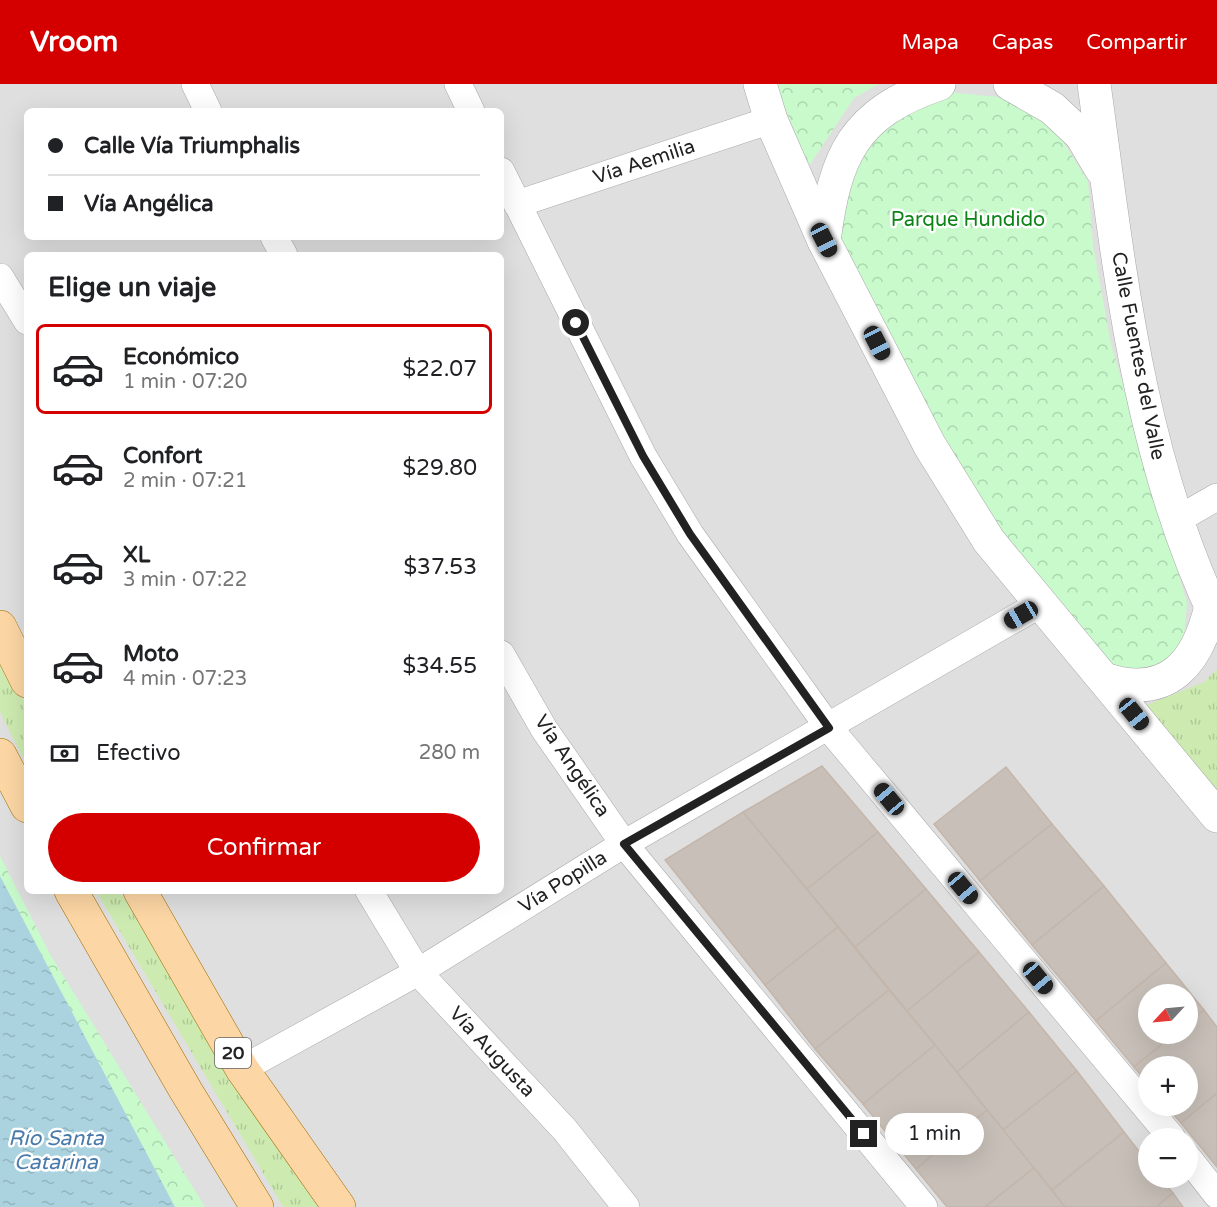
<!DOCTYPE html>
<html lang="es">
<meta charset="utf-8">
<style>
body{margin:0;font-family:"Varela Round",sans-serif;background:#f6f6f6;color:#202124;height:100vh;display:flex;flex-direction:column;font-size:22px;white-space:nowrap}
*{box-sizing:border-box;margin:0}
p{font-size:20px;color:#757577}
.icon{flex:none;width:33px;height:33px;fill:none;stroke:currentColor;stroke-width:2;stroke-linecap:round;stroke-linejoin:round}
.map{position:relative;flex:1;overflow:hidden}
.sheet{position:absolute;left:24px;top:168px;width:480px;height:642px;display:flex;flex-direction:column;background:#fff;border-radius:9px;box-shadow:0 6px 24px #0002}
.sheet>*{flex:none}
.hud{position:absolute;left:24px;top:24px;width:480px;height:132px;border-radius:9px;box-shadow:0 6px 24px #0002;display:grid;align-content:center;height:132px;padding:0 24px;background:#fff}
.needle{width:39px;rotate:244deg}
.buttons{position:absolute;left:1138px;top:900px;display:grid;gap:12px}
.buttons a{display:grid;place-items:center;width:60px;height:60px;border-radius:50%;background:#fff;box-shadow:0 6px 24px #0002;font-size:30px}
.end{position:absolute;width:27px;height:27px;margin:-14px;border:8px solid #222;background:#fff;box-shadow:0 0 0 3px #fff}
.from{border-radius:50%}
.bubble{position:absolute;height:42px;border-radius:21px;background:#fff;box-shadow:0 6px 24px #0002;font-size:20px;font-weight:600;line-height:42px;text-align:center}
.car{position:absolute;width:18px;height:36px;margin:-18px -9px;border-radius:8px;box-shadow:0 0 4px 2px #0007;background:linear-gradient(#222 24%,#8ab4d8 0 40%,#222 0 76%,#8ab4d8 0 86%,#222 0)}
.hud b{display:flex;align-items:center;gap:21px;height:57px;font-size:22px}
.hud b+b{border-top:2px solid #e0e0e0}
.hud i{width:15px;height:15px;background:#202124}
ul{padding:0;list-style:none}
li{display:flex;align-items:center;gap:18px;height:90px;margin:0 12px 9px;padding:0 12px;border:3px solid transparent;border-radius:9px}
li div{flex:1}
li b{display:block;font-size:22px}
li em{font-style:normal;font-weight:600}
li.active{border-color:#d40000}
li>.icon{width:54px;height:54px;stroke-width:1.5}
h2{padding:0 24px;font-size:27px;line-height:72px}
.pay{display:flex;align-items:center;gap:15px;height:66px;padding:0 24px;font-size:22px}
.pay p{margin-inline-start:auto}
.cta{display:flex;gap:12px;margin-top:auto;padding:12px 24px}
.cta a{flex:1;height:69px;border-radius:36px;background:#d40000;color:#fff;font-size:24px;font-weight:600;line-height:69px;text-align:center}
header{display:flex;align-items:center;gap:36px;box-sizing:border-box;height:84px;padding:0 30px;background:#d40000;color:#fff}
header strong{font-size:28px}
nav{display:flex;gap:33px;margin-inline-start:auto;font-size:21px}
.map>svg:first-child{display:block}
</style>
<header>
<strong>Vroom</strong>
<nav><a>Mapa</a><a>Capas</a><a>Compartir</a></nav>
</header>
<div class="map">
<svg width="1217" height="1123" viewBox="0 0 1217 1123">
<defs>
<pattern id="grass-tufts" width="24" height="20" patternUnits="userSpaceOnUse" patternTransform="scale(1.5)"><rect width="24" height="20" fill="#cdebb0"/><path d="M3 7l-1-3M5 7V3M7 7l1-3M15 17l-1-3M17 17v-4M19 17l1-3" fill="none" stroke="#b0c997"/></pattern>
<pattern id="park-crowns" width="20" height="18" patternUnits="userSpaceOnUse" patternTransform="scale(1.5)"><rect width="20" height="18" fill="#c8facc"/><path d="M2 6a3 3 0 1 1 6 0M12 15a3 3 0 1 1 6 0" fill="none" stroke="#acd6af"/></pattern>
<pattern id="water-ripples" width="26" height="14" patternUnits="userSpaceOnUse" patternTransform="scale(1.5)"><rect width="26" height="14" fill="#aad3df"/><path d="M2 4q2-2 4 0t4 0M15 11q2-2 4 0t4 0" fill="none" stroke="#92b5bf"/></pattern>
</defs>
<rect width="100%" height="100%" fill="#f2efe9"/>
<path fill="#e0dfdf" fill-rule="evenodd" d="M0,0H1217V1123H175L0,792ZM27,27H501V153H27ZM27,171H501V807H27ZM1149,910H1188V950H1149ZM1149,982H1188V1022H1149ZM1149,1054H1188V1094H1149Z"/>
<g fill="url(#grass-tufts)">
<path d="M0,570L27,624V682L0,628Z"/>
<path d="M1217,585V711L1144,622L1204,598Z"/>
<path d="M96,807H120L236,1003L318,1123H283Z"/>
</g>
<g fill="url(#park-crowns)">
<path d="M775,0H879L854,14L809,82Z"/>
<path d="M948,8L1007,14L1057,48L1088,97L1093,161L1111,260L1187,519L1183,565L1140,594L1106,579L995,454L842,158L841,108L882,38Z"/>
<path d="M0,772L50,870L205,1123H0Z"/>
</g>
<path fill="url(#water-ripples)" d="M0,792L175,1123H0Z"/>
<g fill="#c7bfb8" stroke="#c4b6ab" stroke-width="1.5">
<path d="M822,682L878,748L807,805L743,728Z"/>
<path d="M1006,683L1052,740L980,797L934,740Z"/>
<path d="M743,728L838,843L765,901L665,776Z"/>
<path d="M1052,740L1104,802L1032,861L980,797Z"/>
<path d="M878,748L926,805L855,863L807,805Z"/>
<path d="M1104,802L1166,879L1096,937L1032,861Z"/>
<path d="M926,805L979,868L907,927L855,863Z"/>
<path d="M838,843L889,906L815,965L765,901Z"/>
<path d="M979,868L1029,928L957,988L907,927Z"/>
<path d="M1166,879L1204,926L1188,939V910H1149V950H1175L1134,983L1096,937Z"/>
<path d="M889,906L935,961L863,1020L815,965Z"/>
<path d="M1204,926L1217,943V1009L1181,1039L1166,1022H1188V982H1149V1001L1134,983L1175,950H1188V939Z"/>
<path d="M1029,928L1077,987L1003,1046L957,988Z"/>
<path d="M935,961L987,1026L916,1085L863,1020Z"/>
<path d="M1077,987L1124,1048L1052,1106L1003,1046Z"/>
<path d="M1217,1009V1083L1181,1039Z"/>
<path d="M987,1026L1034,1084L985,1123H947L916,1085Z"/>
<path d="M1124,1048L1149,1080V1094H1160L1173,1109L1156,1123H1065L1052,1106Z"/>
<path d="M1034,1084L1065,1123H985Z"/>
<path d="M1173,1109L1183,1123H1156Z"/>
</g>
<g fill="none" stroke-linecap="round" stroke-linejoin="round">
<g stroke="#a9a9a9" stroke-width="28">
<g id="minor">
<path d="M195,0L208,27"/>
<path d="M458,0L471,27"/>
<path d="M501,87L643,372L690,450L829,644L1172,1054"/>
<path d="M517,120L771,36"/>
<path d="M274,153L284,171"/>
<path d="M0,193L27,237"/>
<path d="M1175,437L1217,413"/>
<path d="M501,570L544,645L624,760L924,1123"/>
<path d="M369,807L418,888L565,1046L626,1123"/>
<path d="M242,985L418,888L624,760L1040,520"/>
<path d="M1188,1074L1217,1111"/>
</g>
</g>
<g stroke="#a9a9a9" stroke-width="34">
<g id="tertiary">
<path d="M760,0L771,36L824,157L930,362L989,457L1217,732"/>
<path d="M1010,0L1052,24L1081,51L1101,85"/>
<path d="M1094,0C1119,180 1137,369 1217,535"/>
<path d="M824,157C835,72 853,29 939,0"/>
<path d="M1107,596C1169,615 1198,578 1211,522"/>
</g>
</g>
<g stroke="#a06b00" stroke-width="34">
<g id="primary">
<path d="M0,543L27,597"/>
<path d="M0,671L27,722"/>
<path d="M71,807L186,1007L257,1123"/>
<path d="M140,807L242,985L339,1123"/>
</g>
</g>
<use href="#minor" stroke="#fff" stroke-width="27"/>
<use href="#tertiary" stroke="#fff" stroke-width="33"/>
<use href="#primary" stroke="#fcd6a4" stroke-width="33"/>
</g>
<g fill="none" stroke-linecap="round" stroke-linejoin="round">
<path stroke="#222" stroke-width="8" d="M576,239L643,372L690,450L829,644L624,760L864,1050"/>
</g>
<g text-anchor="middle" dominant-baseline="central" stroke-width="5" stroke-linejoin="round" paint-order="stroke">
<rect fill="#fff" stroke="#646464" stroke-width="1.5" x="215" y="954" width="36" height="30" rx="4.5"/>
<g font-size="18" font-weight="bold" fill="#222">
<text x="233" y="969">20</text>
</g>
<g font-size="20" fill="#222" stroke="#fff">
<text transform="translate(644 78) rotate(-18)">Vía Aemilia</text>
<text transform="translate(1138 272) rotate(79)">Calle Fuentes del Valle</text>
<text transform="translate(572 682) rotate(56)">Vía Angélica</text>
<text transform="translate(563 798) rotate(-32)">Vía Popilla</text>
<text transform="translate(492 968) rotate(47)">Vía Augusta</text>
</g>
<g font-size="20" fill="#0c8416" stroke="#fff">
<text x="968" y="136">Parque Hundido</text>
</g>
<g font-size="21" font-style="italic" fill="#4a7aab" stroke="#fff">
<text x="56" y="1054">Río Santa<tspan x="56" dy="24">Catarina</tspan></text>
</g>
</g>
</svg>
<div class="buttons">
<a><svg class="needle" viewBox="-14 -14 28 28"><path d="M0-13l5 13h-10z" fill="#e53935"/><path d="M0 13l5-13h-10z" fill="#757577"/></svg></a>
<a>+</a>
<a>−</a>
</div>
<i class="end from" style="left:576px;top:239px"></i>
<i class="end" style="left:864px;top:1050px"></i>
<div class="bubble" style="left:885px;top:1029px;width:99px">1 min</div>
<i class="car" style="left:824px;top:156px;rotate:153deg"></i>
<i class="car" style="left:877px;top:259px;rotate:153deg"></i>
<i class="car" style="left:1021px;top:531px;rotate:240deg"></i>
<i class="car" style="left:1134px;top:630px;rotate:141deg"></i>
<i class="car" style="left:889px;top:715px;rotate:320deg"></i>
<i class="car" style="left:963px;top:804px;rotate:140deg"></i>
<i class="car" style="left:1038px;top:894px;rotate:140deg"></i>
<div class="hud">
<b><i class="from"></i>Calle Vía Triumphalis</b>
<b><i></i>Vía Angélica</b>
</div>
<section class="sheet">
<h2>Elige un viaje</h2>
<ul>
<li class="active"><svg class="icon" aria-label="car" viewBox="0 0 24 24"><path d="M5 17H2v-5l4-1 3-4h7l3 4 3 1v5h-3M9 17h6M6 11h13"/><circle cx="7" cy="17" r="2"/><circle cx="17" cy="17" r="2"/></svg><div><b>Económico</b><p>1 min · 07:20</p></div><em>$22.07</em></li>
<li><svg class="icon" aria-label="car" viewBox="0 0 24 24"><path d="M5 17H2v-5l4-1 3-4h7l3 4 3 1v5h-3M9 17h6M6 11h13"/><circle cx="7" cy="17" r="2"/><circle cx="17" cy="17" r="2"/></svg><div><b>Confort</b><p>2 min · 07:21</p></div><em>$29.80</em></li>
<li><svg class="icon" aria-label="car" viewBox="0 0 24 24"><path d="M5 17H2v-5l4-1 3-4h7l3 4 3 1v5h-3M9 17h6M6 11h13"/><circle cx="7" cy="17" r="2"/><circle cx="17" cy="17" r="2"/></svg><div><b>XL</b><p>3 min · 07:22</p></div><em>$37.53</em></li>
<li><svg class="icon" aria-label="car" viewBox="0 0 24 24"><path d="M5 17H2v-5l4-1 3-4h7l3 4 3 1v5h-3M9 17h6M6 11h13"/><circle cx="7" cy="17" r="2"/><circle cx="17" cy="17" r="2"/></svg><div><b>Moto</b><p>4 min · 07:23</p></div><em>$34.55</em></li>
</ul>
<div class="pay"><svg class="icon" aria-label="cash" viewBox="0 0 24 24"><path d="M3 7h18v10H3z"/><circle cx="12" cy="12" r="2"/></svg>Efectivo<p>280 m</p></div>
<div class="cta"><a>Confirmar</a></div>
</section>
</div>
